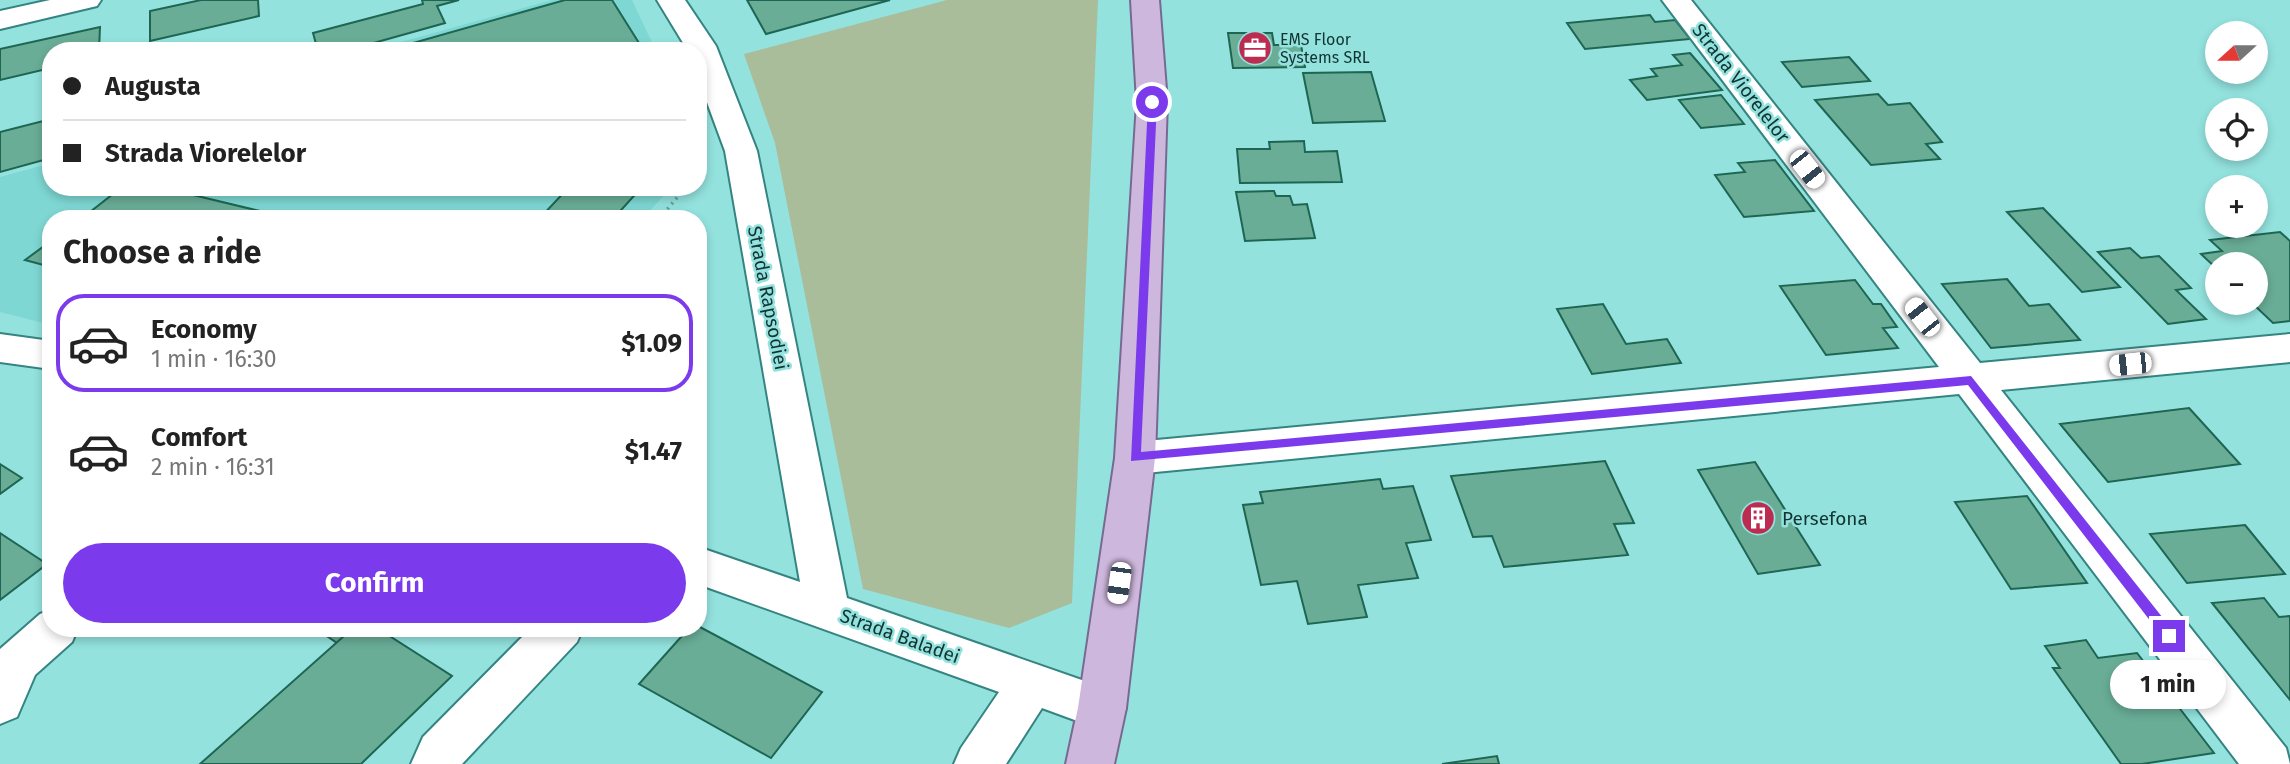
<!DOCTYPE html>
<meta charset="utf-8">
<style>
body{margin:0;font-family:"Fira Sans",sans-serif;background:#f2f2f2;color:#222;height:100vh;display:flex;flex-direction:column;font-size:26px;white-space:nowrap}
*{box-sizing:border-box;margin:0}
p{font-size:23px;color:#767676}
.icon{flex:none;width:38px;height:38px;fill:none;stroke:currentColor;stroke-width:2;stroke-linecap:round;stroke-linejoin:round}
.map{position:relative;flex:1;overflow:hidden}
.details{position:absolute;left:42px;top:210px;width:665px;height:427px;display:flex;flex-direction:column;background:#fff;border-radius:28px;box-shadow:0 4px 10px #0003}
.details>*{flex:none}
.hud{position:absolute;left:42px;top:42px;width:665px;height:154px;border-radius:28px;box-shadow:0 4px 10px #0003;display:grid;align-content:center;height:154px;padding:0 21px;background:#fff}
.needle{width:46px;rotate:249deg}
.controls{position:absolute;left:2205px;top:21px;display:grid;gap:14px}
.controls a{display:grid;place-items:center;width:63px;height:63px;border-radius:50%;background:#fff;box-shadow:0 4px 10px #0003;font-size:35px}
.end{position:absolute;width:32px;height:32px;margin:-16px;border:9px solid #7c3aed;background:#fff;box-shadow:0 0 0 4px #fff}
.from{border-radius:50%}
.bubble{position:absolute;height:49px;border-radius:24px;background:#fff;box-shadow:0 4px 10px #0003;font-size:23px;font-weight:700;line-height:49px;text-align:center}
.car{position:absolute;width:21px;height:42px;margin:-21px -10px;border-radius:9px;box-shadow:0 0 5px 2px #0007;background:linear-gradient(#fff 24%,#345 0 40%,#fff 0 76%,#345 0 86%,#fff 0)}
.hud b{display:flex;align-items:center;gap:24px;height:66px;font-size:26px}
.hud b+b{border-top:2px solid #e0e0e0}
.hud i{width:18px;height:18px;background:#222}
ul{padding:0;list-style:none}
li{display:flex;align-items:center;gap:21px;height:98px;margin:0 14px 10px;padding:0 7px;border:4px solid transparent;border-radius:28px}
li div{flex:1}
li b{display:block;font-size:26px}
li em{font-style:normal;font-weight:700}
li.on{border-color:#7c3aed}
li>.icon{width:63px;height:63px;stroke-width:1.5}
h2{padding:0 21px;font-size:32px;line-height:84px}
.button{display:flex;gap:14px;margin-top:auto;padding:14px 21px}
.button a{flex:1;height:80px;border-radius:42px;background:#7c3aed;color:#fff;font-size:28px;font-weight:700;line-height:80px;text-align:center}
.map>svg:first-child{display:block}
</style>
<div class="map">
<svg width="2290" height="764" viewBox="0 0 2290 764">
<rect width="100%" height="100%" fill="#93e2de"/>
<g fill="#7ed7d3">
<path d="M552,0H632L656,51H369Z"/>
<path d="M51,163V187H672L642,219H51V325L0,312V177Z"/>
</g>
<path fill="#a9bd9a" d="M947,0H1098L1072,603L1009,628L863,589L775,143L744,54Z"/>
<g fill="#69ad97" stroke="#1e6653" stroke-width="2">
<path d="M201,0H258L259,16L150,41V11Z"/>
<path d="M422,0H459L437,6L445,23L345,51H318L313,33L423,4Z"/>
<path d="M565,0H612L644,51H385Z"/>
<path d="M747,0H890L766,34Z"/>
<path d="M1650,15L1655,22L1675,20L1690,39L1585,49L1567,23Z"/>
<path d="M100,27L99,51H51V68L0,80V49Z"/>
<path d="M1228,33H1272L1274,45H1301L1305,67L1233,68Z"/>
<path d="M1690,53L1722,90L1647,100L1630,80L1657,76L1651,69L1682,65L1673,55Z"/>
<path d="M1849,57L1870,81L1802,87L1782,62Z"/>
<path d="M1371,72L1385,121L1313,123L1303,73Z"/>
<path d="M1878,94L1888,105L1910,103L1942,142L1926,144L1940,159L1871,165L1815,100Z"/>
<path d="M1721,95L1744,124L1701,128L1679,100Z"/>
<path d="M51,119V158L0,172V132Z"/>
<path d="M1304,141L1305,152L1337,151L1342,182L1240,183L1237,149H1270L1269,142Z"/>
<path d="M1775,160L1814,211L1744,217L1715,175L1745,172L1738,163Z"/>
<path d="M122,187H160L293,219H81Z"/>
<path d="M569,187H642L613,219H539Z"/>
<path d="M1274,191L1276,196H1290L1293,205L1307,204L1315,238L1245,241L1236,192Z"/>
<path d="M2043,208L2120,287L2082,292L2007,212Z"/>
<path d="M2280,232L2290,241V321L2273,323L2252,303H2256V264H2217V269L2201,254L2222,251L2210,240Z"/>
<path d="M51,241V267L25,260Z"/>
<path d="M2130,248L2141,258L2159,256L2191,288L2176,290L2206,319L2168,324L2098,252Z"/>
<path d="M2007,279L2029,306L2049,304L2080,340L1991,348L1942,284Z"/>
<path d="M1855,280L1873,304H1881L1897,327L1883,328L1898,348L1826,355L1780,286Z"/>
<path d="M1603,304L1626,344L1667,339L1681,363L1592,374L1557,309Z"/>
<path d="M2189,408L2240,464L2108,482L2060,424Z"/>
<path d="M1605,461L1634,523L1614,524L1628,555L1504,567L1492,536L1473,537L1451,476Z"/>
<path d="M1755,462L1820,565L1758,574L1698,470Z"/>
<path d="M0,464L22,478L0,494Z"/>
<path d="M1380,479L1383,489L1413,486L1431,540L1406,543L1418,578L1358,585L1367,617L1308,624L1297,581L1261,585L1243,505L1263,503L1260,492Z"/>
<path d="M2027,496L2087,583L2011,589L1955,502Z"/>
<path d="M2245,525L2285,574L2187,583L2150,534Z"/>
<path d="M0,533L47,564L0,600Z"/>
<path d="M2264,598L2279,617L2290,616V700L2212,603Z"/>
<path d="M698,626L822,692L771,758L639,684L689,628Z"/>
<path d="M315,628H353L337,643Z"/>
<path d="M353,628H377L452,676L361,764H200Z"/>
<path d="M2086,640L2098,658L2137,653L2214,753L2142,764H2121L2053,668H2060L2045,646Z"/>
<path d="M1497,756L1499,764H1442Z"/>
</g>
<g fill="none" stroke-linecap="round" stroke-linejoin="round">
<g stroke="#348481" stroke-width="4">
<g id="minor">
<path d="M50,0H101L97,6L0,29V11Z"/>
<path d="M657,0H685L716,46L757,151L847,598L1119,693L1126,708L1119,723L1102,730L1042,708L1006,764H954L961,748L999,692L698,584V547L800,582L725,151L698,78V51H688Z"/>
<path d="M1662,0H1691L1980,363L2290,334V362L2001,390L2286,748L2290,764H2239L1959,394L1135,474L1121,469L1115,458L1121,447L1135,442L1939,367Z"/>
<path d="M0,334L51,341V369L0,362Z"/>
<path d="M51,610V628H78L72,642L35,675L17,717L0,724V649L40,614Z"/>
<path d="M531,628H583L577,642L462,764H411L423,737Z"/>
</g>
</g>
<g stroke="#776a92" stroke-width="4">
<path id="major" d="M1131,0H1159L1167,102L1155,458L1126,708L1114,764H1066L1078,708L1115,458L1137,102Z"/>
</g>
<path stroke="#63a19e" stroke-width="3.5" stroke-dasharray="2 4.5" stroke-linecap="butt" d="M659,219L686,187"/>
<use href="#minor" fill="#fff" fill-rule="evenodd"/>
<use href="#major" fill="#ceb7dc" fill-rule="evenodd"/>
</g>
<path fill="#7c3aed" d="M1152,99L1157,102L1141,452L1971,376L2174,632V640H2165L1968,385L1131,461L1148,102Z"/>
<defs>
<g id="office-disc" transform="scale(1.75)"><circle r="9.5" fill="#bc2c50" stroke="#93e2de"/><path d="M-6-3h4V-5.5h4V-3h4V5H-6ZM-1-4.5V-3h2v-1.5ZM-6 0V1H6V0Z" fill="#fff"/></g>
<g id="building-disc" transform="scale(1.75)"><circle r="9.5" fill="#bc2c50" stroke="#93e2de"/><path d="M-4-6H4V6H1V3H-1V6H-4ZM-2.5-4.3h1.7v1.8h-1.7ZM.8-4.3h1.7v1.8H.8ZM-2.5-1h1.7V.8h-1.7ZM.8-1h1.7V.8H.8Z" fill="#fff"/></g>
</defs>
<g fill-rule="evenodd">
<use href="#office-disc" x="1255" y="48"/>
<use href="#building-disc" x="1758" y="518"/>
</g>
<g text-anchor="middle" dominant-baseline="central" stroke-width="5" stroke-linejoin="round" paint-order="stroke">
<g font-size="16" fill="#123432" stroke="#93e2de" text-anchor="start">
<text x="1280" y="39">EMS Floor<tspan x="1280" dy="18">Systems SRL</tspan></text>
</g>
<g font-size="19" fill="#123432" stroke="#93e2de">
<text transform="translate(1741 83) rotate(52)">Strada Viorelelor</text>
<text transform="translate(768 298) rotate(79)">Strada Rapsodiei</text>
<text transform="translate(900 636) rotate(20)">Strada Baladei</text>
</g>
<g font-size="19" fill="#123432" stroke="#93e2de" text-anchor="start">
<text x="1782" y="518">Persefona</text>
</g>
</g>
</svg>
<div class="controls">
<a><svg class="needle" viewBox="-14 -14 28 28"><path d="M0-13l5 13h-10z" fill="#e53935"/><path d="M0 13l5-13h-10z" fill="#767676"/></svg></a>
<a><svg class="icon" aria-label="locate" viewBox="0 0 24 24"><circle cx="12" cy="12" r="6"/><path d="M12 2v4M12 18v4M2 12h4M18 12h4"/></svg></a>
<a>+</a>
<a>−</a>
</div>
<i class="end from" style="left:1152px;top:102px"></i>
<i class="end" style="left:2169px;top:636px"></i>
<div class="bubble" style="left:2110px;top:660px;width:116px">1 min</div>
<i class="car" style="left:1807px;top:169px;rotate:142deg"></i>
<i class="car" style="left:1922px;top:317px;rotate:322deg"></i>
<i class="car" style="left:2130px;top:364px;rotate:264deg"></i>
<i class="car" style="left:1119px;top:583px;rotate:188deg"></i>
<div class="hud">
<b><i class="from"></i>Augusta</b>
<b><i></i>Strada Viorelelor</b>
</div>
<section class="details">
<h2>Choose a ride</h2>
<ul>
<li class="on"><svg class="icon" aria-label="car" viewBox="0 0 24 24"><path d="M5 17H2v-5l4-1 3-4h7l3 4 3 1v5h-3M9 17h6M6 11h13"/><circle cx="7" cy="17" r="2"/><circle cx="17" cy="17" r="2"/></svg><div><b>Economy</b><p>1 min · 16:30</p></div><em>$1.09</em></li>
<li><svg class="icon" aria-label="car" viewBox="0 0 24 24"><path d="M5 17H2v-5l4-1 3-4h7l3 4 3 1v5h-3M9 17h6M6 11h13"/><circle cx="7" cy="17" r="2"/><circle cx="17" cy="17" r="2"/></svg><div><b>Comfort</b><p>2 min · 16:31</p></div><em>$1.47</em></li>
</ul>
<div class="button"><a>Confirm</a></div>
</section>
</div>
